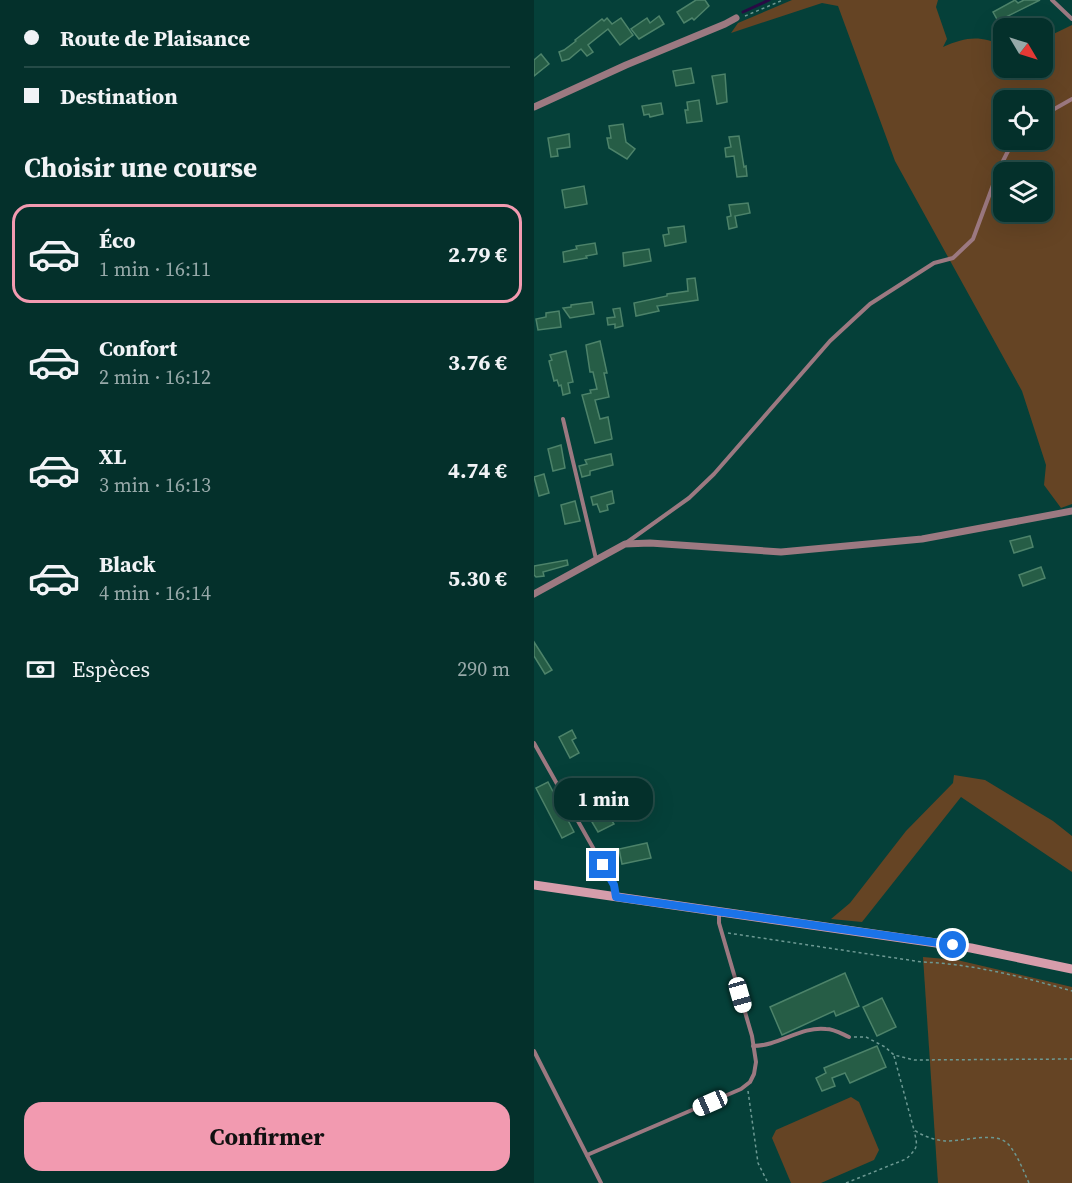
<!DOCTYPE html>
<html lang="fr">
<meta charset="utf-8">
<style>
body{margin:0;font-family:"Source Serif 4",serif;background:#0d3833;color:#f1f3f6;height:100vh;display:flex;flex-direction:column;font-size:22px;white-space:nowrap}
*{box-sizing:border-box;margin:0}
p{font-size:20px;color:#97a9a9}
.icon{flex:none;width:33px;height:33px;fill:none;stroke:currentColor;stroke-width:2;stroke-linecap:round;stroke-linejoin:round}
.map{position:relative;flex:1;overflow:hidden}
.sheet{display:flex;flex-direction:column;background:#04302b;width:534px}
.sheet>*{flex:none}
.top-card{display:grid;align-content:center;height:132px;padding:0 24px;background:#04302b}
.needle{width:39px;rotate:128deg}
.fabs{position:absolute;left:459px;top:18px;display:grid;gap:12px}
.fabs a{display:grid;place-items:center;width:60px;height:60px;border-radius:12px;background:#04302b;box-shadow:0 6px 24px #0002,0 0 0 2px #254b47;font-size:30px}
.end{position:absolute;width:27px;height:27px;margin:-14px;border:8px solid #1a73e8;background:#fff;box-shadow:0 0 0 3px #fff}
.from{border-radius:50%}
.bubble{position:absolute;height:42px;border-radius:18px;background:#04302b;box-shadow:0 6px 24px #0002,0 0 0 2px #254b47;font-size:20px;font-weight:700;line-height:42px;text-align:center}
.car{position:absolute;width:18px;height:36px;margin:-18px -9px;border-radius:8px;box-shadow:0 0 4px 2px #0007;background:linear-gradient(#fff 24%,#345 0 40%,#fff 0 76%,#345 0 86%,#fff 0)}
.top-card b{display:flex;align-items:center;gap:21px;height:57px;font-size:22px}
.top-card b+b{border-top:2px solid #254b47}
.top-card i{width:15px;height:15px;background:#f1f3f6}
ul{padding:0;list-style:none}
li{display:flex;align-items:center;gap:18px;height:99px;margin:0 12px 9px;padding:0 12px;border:3px solid transparent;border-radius:18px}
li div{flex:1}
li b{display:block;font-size:22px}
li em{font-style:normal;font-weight:700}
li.active{border-color:#f29ab0}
li>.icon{width:54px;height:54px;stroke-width:1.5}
h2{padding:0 24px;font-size:27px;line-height:72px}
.pay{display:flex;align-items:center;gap:15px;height:66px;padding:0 24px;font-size:22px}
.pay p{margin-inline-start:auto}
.button{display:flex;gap:12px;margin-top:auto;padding:12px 24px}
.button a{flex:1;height:69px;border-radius:18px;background:#f29ab0;color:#111;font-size:24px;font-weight:700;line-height:69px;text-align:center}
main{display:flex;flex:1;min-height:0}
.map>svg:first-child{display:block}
</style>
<main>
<section class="sheet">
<div class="top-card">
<b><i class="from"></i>Route de Plaisance</b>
<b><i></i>Destination</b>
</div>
<h2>Choisir une course</h2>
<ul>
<li class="active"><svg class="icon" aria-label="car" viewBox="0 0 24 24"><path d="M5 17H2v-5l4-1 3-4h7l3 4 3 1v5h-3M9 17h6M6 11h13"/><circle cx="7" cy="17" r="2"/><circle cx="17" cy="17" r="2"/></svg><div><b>Éco</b><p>1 min · 16:11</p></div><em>2.79 €</em></li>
<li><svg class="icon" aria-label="car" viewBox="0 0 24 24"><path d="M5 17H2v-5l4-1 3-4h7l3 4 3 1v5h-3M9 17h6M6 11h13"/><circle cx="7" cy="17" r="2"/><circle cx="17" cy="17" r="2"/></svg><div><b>Confort</b><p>2 min · 16:12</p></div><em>3.76 €</em></li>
<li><svg class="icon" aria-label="car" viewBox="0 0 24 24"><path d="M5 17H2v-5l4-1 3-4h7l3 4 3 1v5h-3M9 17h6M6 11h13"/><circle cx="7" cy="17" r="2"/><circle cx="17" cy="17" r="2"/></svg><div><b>XL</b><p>3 min · 16:13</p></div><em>4.74 €</em></li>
<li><svg class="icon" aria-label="car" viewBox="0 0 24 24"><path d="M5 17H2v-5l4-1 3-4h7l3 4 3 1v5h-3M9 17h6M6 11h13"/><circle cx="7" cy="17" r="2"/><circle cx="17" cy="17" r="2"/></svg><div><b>Black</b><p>4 min · 16:14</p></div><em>5.30 €</em></li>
</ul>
<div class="pay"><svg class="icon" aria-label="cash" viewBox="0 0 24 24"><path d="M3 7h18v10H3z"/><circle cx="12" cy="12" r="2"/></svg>Espèces<p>290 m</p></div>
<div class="button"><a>Confirmer</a></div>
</section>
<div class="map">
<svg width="538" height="1183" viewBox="0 0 538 1183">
<rect width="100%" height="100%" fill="#054039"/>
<g fill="#654424" fill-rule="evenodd">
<path d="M258,0H404L402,7L413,39L409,47C432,37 446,35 469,46L470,68H508L509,39L538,25V504L527,508L510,485L512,465L488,391L361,161L304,6L288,3L197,33L204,23ZM470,100H508V140H470ZM470,172H508V212H470Z"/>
<path d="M420,775L451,780L519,821L538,836V872L427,797L328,922L297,919L316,903L372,831L419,783Z"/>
<path d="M389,957L423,960L538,987V1183H404Z"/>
<path d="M317,1097L325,1102L345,1150L340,1160L287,1183H257L238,1138L242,1130Z"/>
</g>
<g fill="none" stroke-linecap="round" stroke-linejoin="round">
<path stroke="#290a44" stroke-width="3" d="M209,12L235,0"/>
</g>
<g fill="#265d46" stroke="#4d836a" stroke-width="1.5">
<path d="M162,0H171L175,6L160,20L158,18L150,23L143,12Z"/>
<path d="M481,0L484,3L490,0H506L464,21L459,12Z"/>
<path d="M125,16L130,24L105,39L97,29L113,18L116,23Z"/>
<path d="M73,18L78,24L87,18L99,35L86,45L74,29L54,45L59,52L53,56L47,49L35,59L28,61L25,52L30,50L42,41L41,40L68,19L70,21Z"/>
<path d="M7,54L15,64L0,76V60Z"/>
<path d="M157,68L160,83L142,86L139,71Z"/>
<path d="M191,74L193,102L183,104L178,76Z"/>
<path d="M165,100L168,121L153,123L151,110H154L153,102Z"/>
<path d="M127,103L129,114L116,117L115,114L110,115L108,106Z"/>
<path d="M89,124L92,142L101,149L93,159L75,148L73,138H77L75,126Z"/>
<path d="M35,134L36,147L23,149L24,156L17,157L14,138Z"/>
<path d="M205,136L210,167L212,166L213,176L203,177L200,156L192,157L191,148L197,147L195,137Z"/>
<path d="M50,186L53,204L31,208L28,190Z"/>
<path d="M214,203L216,213L201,216L203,227L195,229L193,217L197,216L195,205Z"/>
<path d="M150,226L152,242L131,246L129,235L135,234L134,228Z"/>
<path d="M61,243L63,254L52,256L53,258L30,262L29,252L43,249L42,246Z"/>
<path d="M115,249L117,261L90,266L89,253Z"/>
<path d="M161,278L164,300L123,306L125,311L102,316L100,303L133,296V294L154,291L153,279Z"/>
<path d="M58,302L60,314L36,318L29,308L37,307V305Z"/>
<path d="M86,308L89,326L81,328V324L74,325L73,318L81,317L79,309Z"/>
<path d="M25,311L27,327L4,330L2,319L12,317V313Z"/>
<path d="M66,341L73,373H70L75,397L61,400L66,419L74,417L78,439L61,443L48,395L57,393L56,390L63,389L59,372H56L52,345Z"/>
<path d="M32,351L39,382L34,383L36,393L29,395L27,385L25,386L23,380L20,381L15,361L18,360L16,355Z"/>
<path d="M27,445L31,468L19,471L14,449Z"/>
<path d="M77,454L79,465L56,471V475L48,477L45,466L53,464L51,460Z"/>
<path d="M10,474L15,493L5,496L0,477Z"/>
<path d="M78,491L80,503L73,505L74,510L66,512L63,504L59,505L57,497Z"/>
<path d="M41,501L46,521L31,524L27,505Z"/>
<path d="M496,536L499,547L480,553L476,541Z"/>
<path d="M33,560L34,565L9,572L10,576L2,577L0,575V566Z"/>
<path d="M507,567L511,578L489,586L485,575Z"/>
<path d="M0,642L18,670L11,674L0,656Z"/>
<path d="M38,730L42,738L38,740L45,753L36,758L25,737Z"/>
<path d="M14,782L40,832L28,838L2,788Z"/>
<path d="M69,794L83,819L78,821L80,824L64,832L58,822L69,816L60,799Z"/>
<path d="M113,843L117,858L88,864L85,849Z"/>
<path d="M311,973L325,1006L302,1016L300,1011L248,1035L236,1007Z"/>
<path d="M348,998L362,1027L343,1036L329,1007Z"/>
<path d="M343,1046L352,1067L316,1083L311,1073L298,1078L301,1086L288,1091L282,1078L292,1073L290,1068Z"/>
</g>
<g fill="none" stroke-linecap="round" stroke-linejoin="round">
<g stroke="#6d9993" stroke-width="1.5" stroke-dasharray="3 3" stroke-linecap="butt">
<path d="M211,16L249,0"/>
<path d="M194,933L388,962C439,964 489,977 538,991"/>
<path d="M320,1037H332L351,1047L360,1055L380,1060L538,1059"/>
<path d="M360,1056L380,1130C389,1136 400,1140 411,1141C429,1142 463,1130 475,1145C484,1156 489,1170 495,1183"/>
<path d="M214,1091L224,1163L234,1183"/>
<path d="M312,1183L372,1159C384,1148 384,1146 380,1131"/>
</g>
<g stroke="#9c7981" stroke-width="4">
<path d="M518,0L538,19"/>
<path d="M508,116L538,99"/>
<path d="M29,419L62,559"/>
<path d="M92,543L155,498L180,474L296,341L336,304L400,263L419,258L439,239L465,169L477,145L483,140"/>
<path d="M0,743L80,885L82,896"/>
<path d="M219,1046C245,1046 267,1026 292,1029C300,1029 308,1034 315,1037"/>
<path d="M0,1051L67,1183"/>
<path d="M53,1155L207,1089L216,1082L220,1074L222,1062L218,1036L185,923V912"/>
</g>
<g stroke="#9c7981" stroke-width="7">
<path d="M0,107L92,65L191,24L202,18"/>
<path d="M0,594L91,544L116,543L247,552L388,539L538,511"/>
</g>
<path stroke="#d69dab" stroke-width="9" d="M0,885L437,948L538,969"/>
</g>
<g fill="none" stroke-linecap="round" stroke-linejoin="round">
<path stroke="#1a73e8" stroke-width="8" d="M69,865L80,885L82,897L419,945"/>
</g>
</svg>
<div class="fabs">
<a><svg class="needle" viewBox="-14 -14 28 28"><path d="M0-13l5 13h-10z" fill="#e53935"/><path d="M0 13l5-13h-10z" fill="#97a9a9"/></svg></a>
<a><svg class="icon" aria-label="locate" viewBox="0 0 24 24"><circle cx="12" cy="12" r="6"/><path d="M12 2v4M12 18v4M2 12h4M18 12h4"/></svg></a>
<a><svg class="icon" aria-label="layers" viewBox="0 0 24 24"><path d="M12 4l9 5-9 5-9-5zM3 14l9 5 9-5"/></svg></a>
</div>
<i class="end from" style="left:419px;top:945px"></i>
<i class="end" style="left:69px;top:865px"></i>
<div class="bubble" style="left:20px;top:778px;width:99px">1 min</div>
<i class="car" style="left:206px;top:995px;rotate:164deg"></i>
<i class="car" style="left:176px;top:1103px;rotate:246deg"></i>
</div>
</main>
